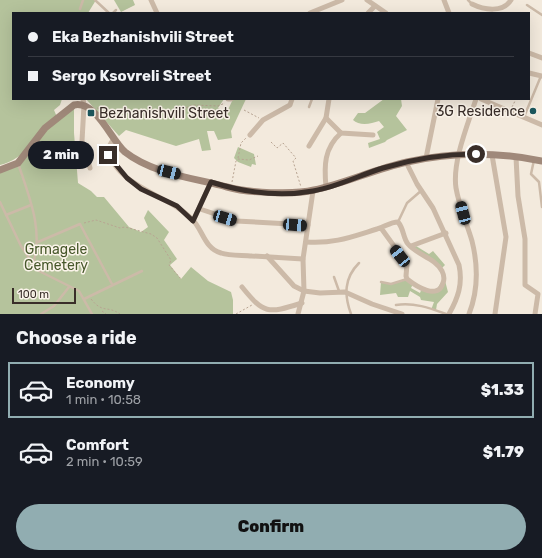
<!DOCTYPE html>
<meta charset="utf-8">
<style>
body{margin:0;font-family:Rubik,sans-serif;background:#242831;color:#f1f3f6;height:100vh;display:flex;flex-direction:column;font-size:15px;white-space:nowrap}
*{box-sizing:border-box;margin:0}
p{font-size:13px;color:#9ea1a6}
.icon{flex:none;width:22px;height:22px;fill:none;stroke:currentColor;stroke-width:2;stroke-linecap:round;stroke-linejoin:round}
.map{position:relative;height:314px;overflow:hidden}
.side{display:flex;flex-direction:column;background:#171b24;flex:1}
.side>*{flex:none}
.hud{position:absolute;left:12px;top:12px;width:518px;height:88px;border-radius:0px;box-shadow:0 4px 16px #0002;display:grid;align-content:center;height:88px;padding:0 16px;background:#171b24}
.scale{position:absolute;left:12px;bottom:10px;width:64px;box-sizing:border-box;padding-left:4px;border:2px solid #392e29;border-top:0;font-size:11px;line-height:14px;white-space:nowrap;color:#392e29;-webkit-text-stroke:3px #fbf4ea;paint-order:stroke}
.end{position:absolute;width:18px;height:18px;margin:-9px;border:5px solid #392e29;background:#fff;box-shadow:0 0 0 2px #fff}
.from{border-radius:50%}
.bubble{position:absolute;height:28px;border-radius:14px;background:#171b24;box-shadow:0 4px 16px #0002;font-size:13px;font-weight:800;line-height:28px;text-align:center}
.car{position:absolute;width:12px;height:24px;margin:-12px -6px;border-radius:5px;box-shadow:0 0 3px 1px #0007;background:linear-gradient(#222 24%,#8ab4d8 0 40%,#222 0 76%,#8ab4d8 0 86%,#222 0)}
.hud b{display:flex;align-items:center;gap:14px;height:38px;font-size:15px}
.hud b+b{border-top:1px solid #363941}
.hud i{width:10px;height:10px;background:#f1f3f6}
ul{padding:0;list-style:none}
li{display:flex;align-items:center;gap:12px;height:56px;margin:0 8px 6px;padding:0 8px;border:2px solid transparent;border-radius:0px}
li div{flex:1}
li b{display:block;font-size:15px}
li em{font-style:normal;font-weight:800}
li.active{border-color:#91adb1}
li>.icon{width:36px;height:36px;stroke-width:1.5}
h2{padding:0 16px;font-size:18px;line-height:48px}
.cta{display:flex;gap:8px;margin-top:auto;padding:8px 16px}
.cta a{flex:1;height:46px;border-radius:24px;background:#91adb1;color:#111;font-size:16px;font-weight:800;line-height:46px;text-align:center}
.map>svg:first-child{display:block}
</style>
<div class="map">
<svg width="542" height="314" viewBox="0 0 542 314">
<rect width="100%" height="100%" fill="#f3eadd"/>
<g fill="#b5c39c">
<path d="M0,0H96L88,13H13V99H62L60,105L54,110L57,117C40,135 25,159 0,165Z"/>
<path d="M114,0H133L135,5L121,12Z"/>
<path d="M86,99H224L218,108L227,112L233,99H246L231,131L232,138L218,140L214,131H207L211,150L202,151L199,139L176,146L126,130L119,136Z"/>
<path d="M384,99H401L402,106L396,116L407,130L387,140L385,142L369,148L368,143L380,139L377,132L384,127L379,121C371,124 359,126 353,120L358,113H365Z"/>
<path d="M74,105V133L78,183L91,191L97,197H104L129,227L141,232L148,227L144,218L148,210L169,232L164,240L177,259L170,265L181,279L191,267L208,281L231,292L233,300V314H0V169L18,163L37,137Z"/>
<path d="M238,147L254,154L256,165L252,164L251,167L238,162L234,158Z"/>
<path d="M416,246L429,254L433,251L445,265L441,269L413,249Z"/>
<path d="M444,277L448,292L437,304L436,310H431L434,302L421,300L420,297L410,291L408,297H398L396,293L380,295L381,282L391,284L407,279L413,284L411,288L420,293L422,288L436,291Z"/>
</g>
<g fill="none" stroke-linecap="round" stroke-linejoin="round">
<g stroke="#b8a492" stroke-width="1" stroke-dasharray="2 2" stroke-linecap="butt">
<path d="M512,107L516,99"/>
<path d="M97,108L152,117H167L192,105L218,106L225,103"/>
<path d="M244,110L259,118"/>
<path d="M271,142L277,148L283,143L296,158L293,161L301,187"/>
<path d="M238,158L241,143L246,138"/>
<path d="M232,182L236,161L238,159L249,160L258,156"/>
<path d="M84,223L96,220L120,228L125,227L151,234L157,238L171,260L169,265L181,279"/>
<path d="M91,299C103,314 107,305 120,314"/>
<path d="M102,311L106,314"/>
<path d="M236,314L252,305"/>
</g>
<g stroke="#ccbaa8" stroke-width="2.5">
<path d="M95,0L109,13"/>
<path d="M468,0L472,4"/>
<path d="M527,5L542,15"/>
<path d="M80,9L83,0"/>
<path d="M113,13L116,10"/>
<path d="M309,107L312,99"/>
<path d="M524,117L541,76"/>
<path d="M534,160L531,174L539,182L542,207"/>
<path d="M18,163C28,194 44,230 33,263"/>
<path d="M0,202L21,246L37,270L79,291L92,314"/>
<path d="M6,215L31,205"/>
<path d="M398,222L407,203L422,190"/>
<path d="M38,242L80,224L112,284"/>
<path d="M334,277L339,291"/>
<path d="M381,282L391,284L407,279"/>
<path d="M84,299L142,271"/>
<path d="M396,305C413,302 430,308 446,314"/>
<path d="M41,314L54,306L69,287"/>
<path d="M351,314C344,295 344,278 359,263"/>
</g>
<g stroke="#ccbaa8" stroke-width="5">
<path d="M151,0L157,13"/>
<path d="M367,0L386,13"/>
<path d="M444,0L449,13"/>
<path d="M472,4C484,10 503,13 511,0"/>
<path d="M310,13L342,0"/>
<path d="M368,13L375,6"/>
<path d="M529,53L542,58"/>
<path d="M529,73L542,76"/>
<path d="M83,99L84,105L82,141L90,168"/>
<path d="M228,99H231"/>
<path d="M329,99L326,118L341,133L373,135"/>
<path d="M481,99L542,125"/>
<path d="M250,135L263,120L290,105L292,99"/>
<path d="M114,138L107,150C120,189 166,193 192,219C203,230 204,248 221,253C230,256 242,255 252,256C269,257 286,258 303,259"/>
<path d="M309,146L326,118"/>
<path d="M492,155L506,237L495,314"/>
<path d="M516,157L518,196L525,239V285L538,294L535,314"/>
<path d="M426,158L438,99"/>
<path d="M406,162L417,184L433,208L459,265C463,284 458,298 449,314"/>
<path d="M326,187C324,166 324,148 341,133"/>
<path d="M200,209L236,221L308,225"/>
<path d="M193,221L211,182"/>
<path d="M306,242C334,244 351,237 377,229C385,227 390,222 398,222C404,229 403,238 408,244C417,255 435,258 442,271C444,275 445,278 443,283C438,300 417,287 407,279L406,276L407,264L381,228"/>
<path d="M411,246L446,233"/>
<path d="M267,256L294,286L304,291L320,293L345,292L372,304L402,314"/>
<path d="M242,287C264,314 267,314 302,303"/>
<path d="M298,314L304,291L303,259L313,191"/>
<path d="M469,314C478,291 478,265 472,241C467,224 459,206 456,188C452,162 468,124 476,99"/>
</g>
<path stroke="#a0897a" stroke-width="7" d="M0,170L18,163L45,128L74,105C96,100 111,140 125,152C153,174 194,178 227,187C248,193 294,195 314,190C346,183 375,169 407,162C451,152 498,152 542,161"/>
</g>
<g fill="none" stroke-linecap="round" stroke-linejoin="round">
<path stroke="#392e29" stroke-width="5" d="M108,155L127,178L141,189L177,206L193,221L211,182C243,192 280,197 313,191C337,187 360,175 383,168C413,159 444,154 476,154"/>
</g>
<g fill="#1c575d" stroke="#fbf4ea" stroke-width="1.5">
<circle cx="533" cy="111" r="4"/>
<rect x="87" y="109" width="8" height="8" rx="2"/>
</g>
<g text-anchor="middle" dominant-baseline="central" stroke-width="3" stroke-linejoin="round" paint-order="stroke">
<g font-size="14" fill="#392e29" stroke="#fbf4ea" text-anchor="end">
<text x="525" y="111">3G Residence</text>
<text x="99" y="113" text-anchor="start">Bezhanishvili Street</text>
</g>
<g font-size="14" fill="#47582b" stroke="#fbf4ea">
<text x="56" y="249">Grmagele<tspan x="56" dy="16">Cemetery</tspan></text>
</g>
</g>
</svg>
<div class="scale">100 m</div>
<i class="end from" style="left:476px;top:154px"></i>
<i class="end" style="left:108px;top:155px"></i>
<div class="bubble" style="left:28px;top:141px;width:66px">2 min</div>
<i class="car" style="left:169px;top:172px;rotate:104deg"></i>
<i class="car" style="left:463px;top:213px;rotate:345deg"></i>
<i class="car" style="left:225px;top:218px;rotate:106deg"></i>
<i class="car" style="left:295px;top:225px;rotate:94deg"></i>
<i class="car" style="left:400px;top:256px;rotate:322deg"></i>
<div class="hud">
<b><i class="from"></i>Eka Bezhanishvili Street</b>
<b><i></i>Sergo Ksovreli Street</b>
</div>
</div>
<section class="side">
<h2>Choose a ride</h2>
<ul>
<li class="active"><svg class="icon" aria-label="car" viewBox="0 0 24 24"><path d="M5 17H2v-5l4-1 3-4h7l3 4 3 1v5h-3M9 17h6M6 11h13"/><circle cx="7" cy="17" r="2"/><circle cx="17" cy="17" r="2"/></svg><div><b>Economy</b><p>1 min · 10:58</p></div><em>$1.33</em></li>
<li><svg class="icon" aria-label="car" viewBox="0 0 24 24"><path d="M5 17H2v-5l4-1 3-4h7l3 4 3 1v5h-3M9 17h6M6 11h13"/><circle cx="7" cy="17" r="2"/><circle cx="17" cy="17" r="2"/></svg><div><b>Comfort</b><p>2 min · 10:59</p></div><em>$1.79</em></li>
</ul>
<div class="cta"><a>Confirm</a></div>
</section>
